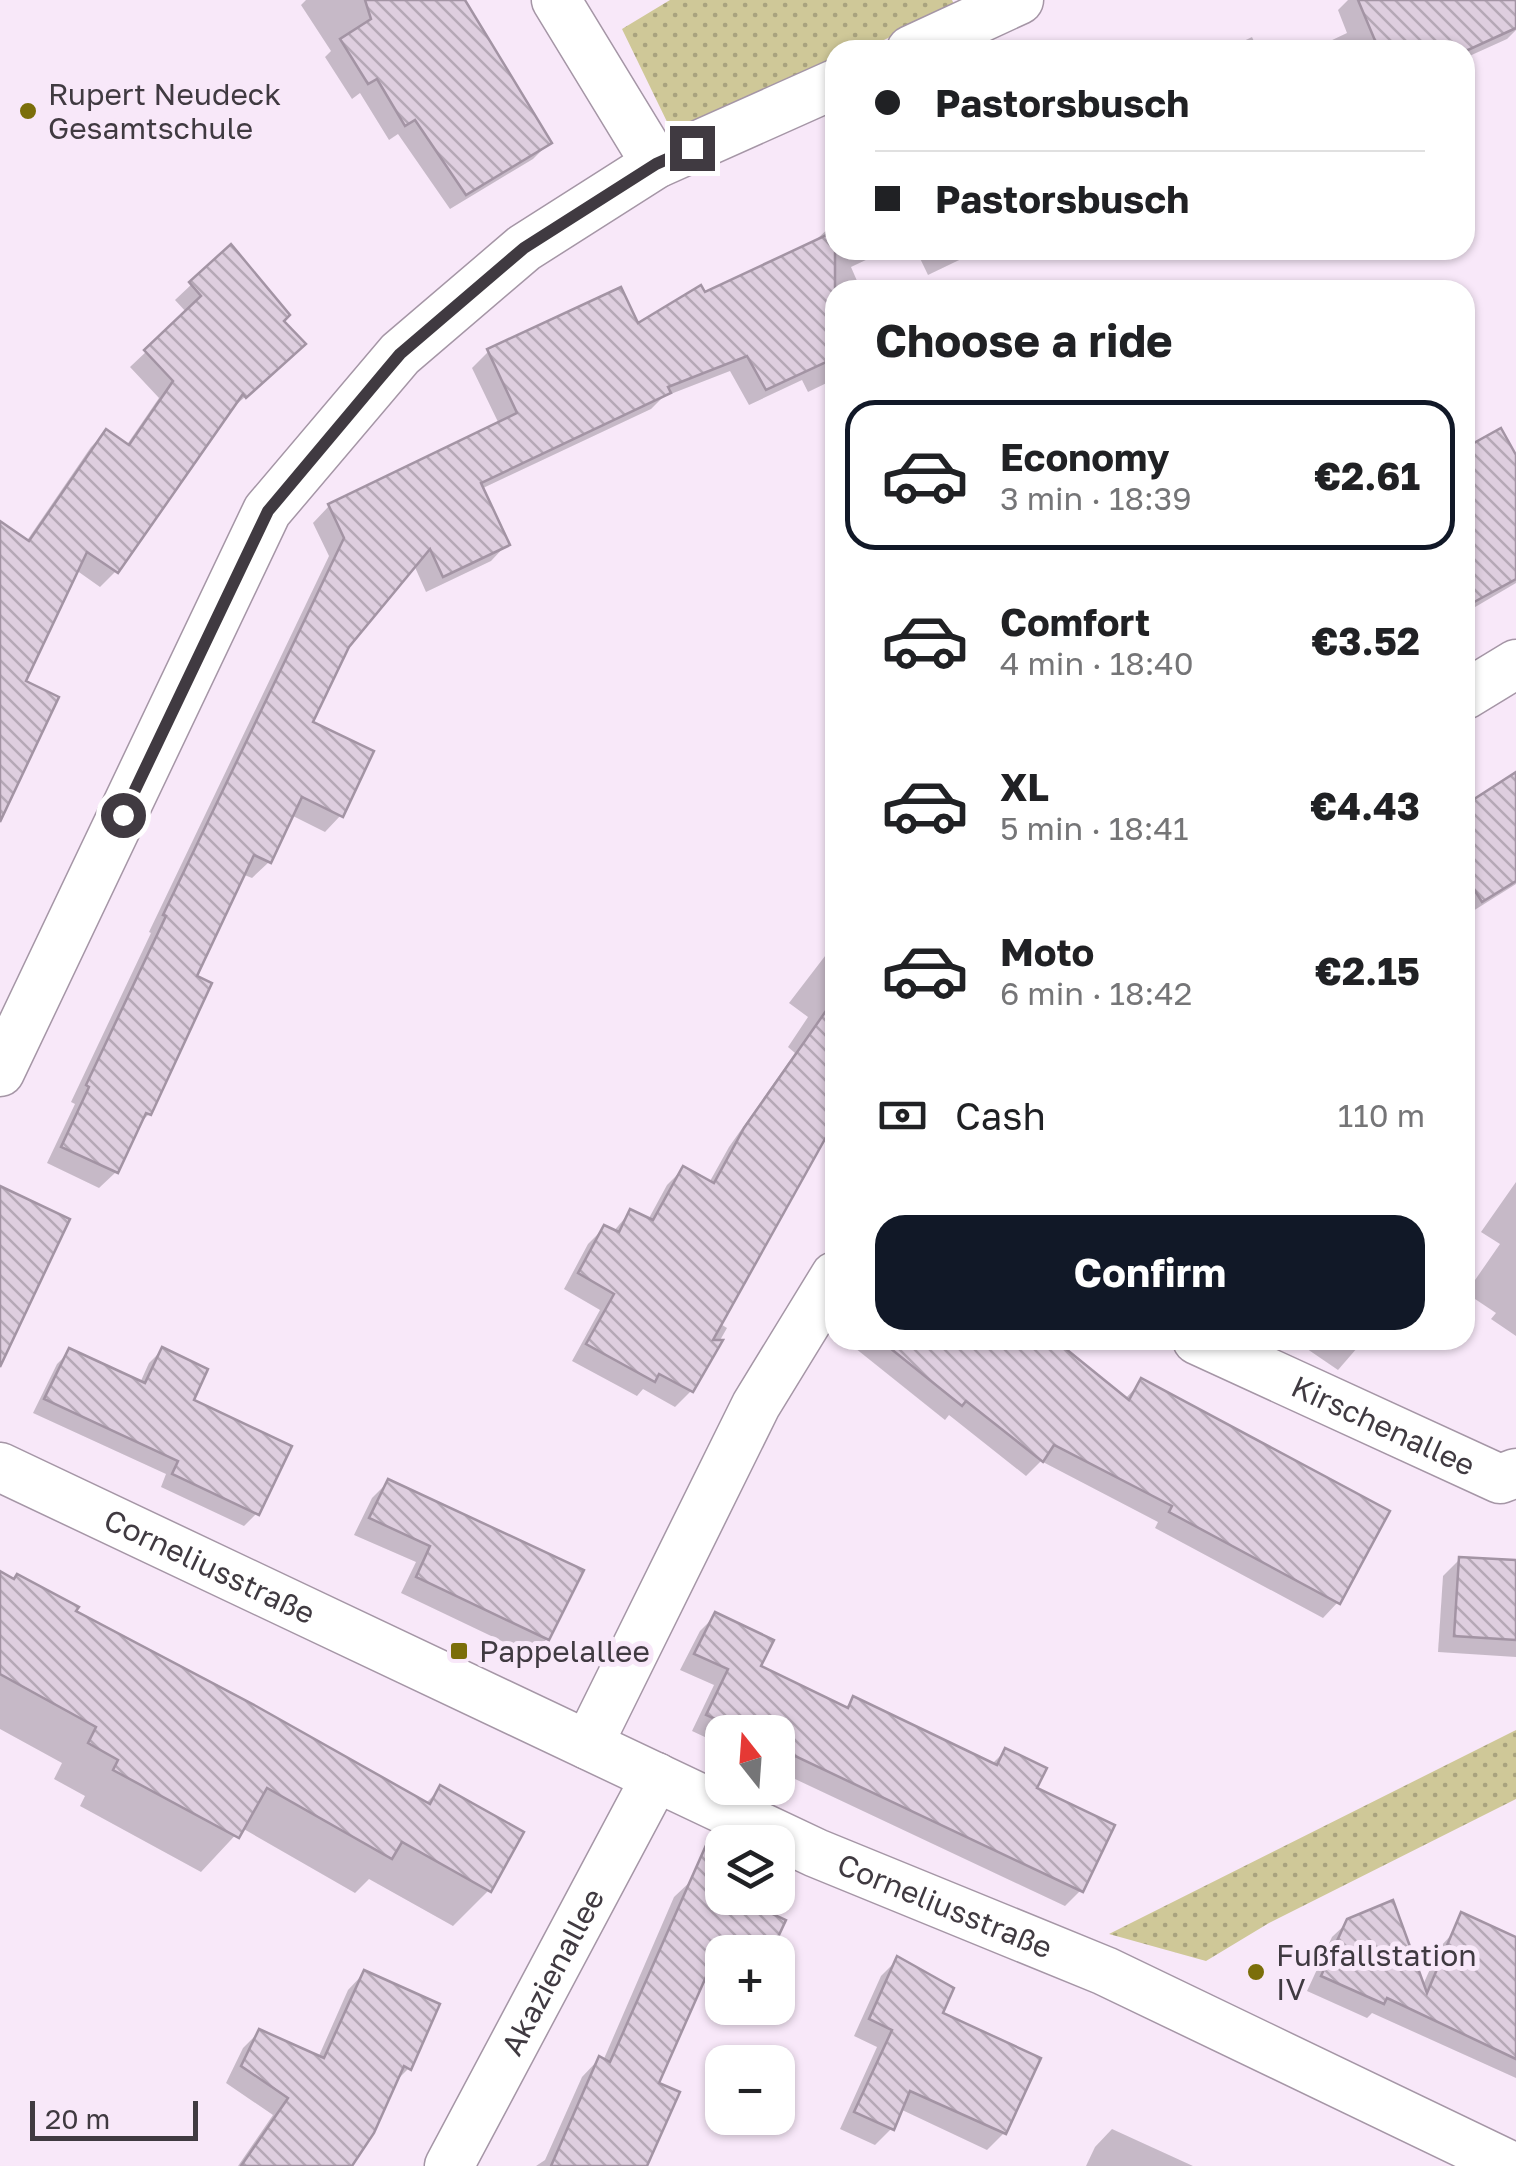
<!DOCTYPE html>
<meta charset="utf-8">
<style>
body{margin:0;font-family:"Golos Text",sans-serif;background:#f6f6f6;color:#202124;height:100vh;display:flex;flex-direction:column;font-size:38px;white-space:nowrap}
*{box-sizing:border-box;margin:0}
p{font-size:32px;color:#757577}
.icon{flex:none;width:55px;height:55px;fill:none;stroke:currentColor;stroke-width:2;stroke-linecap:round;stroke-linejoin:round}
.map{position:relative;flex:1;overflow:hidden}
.panel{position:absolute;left:825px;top:280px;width:650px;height:1070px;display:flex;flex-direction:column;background:#fff;border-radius:30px;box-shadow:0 2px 8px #0004}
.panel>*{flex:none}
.hud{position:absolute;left:825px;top:40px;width:650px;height:220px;border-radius:30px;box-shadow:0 2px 8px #0004;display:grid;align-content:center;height:220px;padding:0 50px;background:#fff}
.needle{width:65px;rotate:343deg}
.controls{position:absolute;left:705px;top:1715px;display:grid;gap:20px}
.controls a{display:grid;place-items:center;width:90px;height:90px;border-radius:20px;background:#fff;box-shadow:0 2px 8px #0004;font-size:50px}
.scale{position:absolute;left:30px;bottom:25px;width:168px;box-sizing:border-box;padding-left:10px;border:5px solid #403a41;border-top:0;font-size:28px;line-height:35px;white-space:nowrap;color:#403a41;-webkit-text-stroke:8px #f8e8f9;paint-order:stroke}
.end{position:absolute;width:45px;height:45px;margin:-22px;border:12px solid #403a41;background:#fff;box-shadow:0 0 0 5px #fff}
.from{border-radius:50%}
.hud b{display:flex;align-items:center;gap:35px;height:95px;font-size:38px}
.hud b+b{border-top:2px solid #e0e0e0}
.hud i{width:25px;height:25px;background:#202124}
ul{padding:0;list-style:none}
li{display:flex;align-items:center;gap:30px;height:150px;margin:0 20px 15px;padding:0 30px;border:5px solid transparent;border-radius:30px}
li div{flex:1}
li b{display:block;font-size:38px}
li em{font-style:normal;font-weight:700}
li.current{border-color:#111827}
li>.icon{width:90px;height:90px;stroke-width:1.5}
h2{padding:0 50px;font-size:45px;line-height:120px}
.pay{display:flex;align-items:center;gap:25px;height:110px;padding:0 50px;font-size:38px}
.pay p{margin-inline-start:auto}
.cta{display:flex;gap:20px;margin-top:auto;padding:20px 50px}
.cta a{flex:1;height:115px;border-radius:30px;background:#111827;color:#fff;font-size:40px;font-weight:700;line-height:115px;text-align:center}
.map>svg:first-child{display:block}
</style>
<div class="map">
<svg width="1516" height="2166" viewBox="0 0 1516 2166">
<defs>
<pattern id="grass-dots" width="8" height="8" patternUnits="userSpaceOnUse" patternTransform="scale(2.5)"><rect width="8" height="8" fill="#cfc898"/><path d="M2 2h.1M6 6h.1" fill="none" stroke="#a9a37e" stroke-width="1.8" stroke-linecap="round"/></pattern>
<pattern id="building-back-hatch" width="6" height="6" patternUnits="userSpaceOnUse" patternTransform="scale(2.5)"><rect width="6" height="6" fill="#decedf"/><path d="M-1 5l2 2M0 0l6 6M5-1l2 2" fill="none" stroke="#b5a8b6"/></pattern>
</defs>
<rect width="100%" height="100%" fill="#f8e8f9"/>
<g fill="url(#grass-dots)">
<path d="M670,0H952L955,6L863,50H835V63L691,132L671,130L622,29Z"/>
<path d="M1516,1730V1799L1269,1923L1206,1961L1109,1934Z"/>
</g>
<g fill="#0003">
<path d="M306,0H462L549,143L533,159L450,209L398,134L389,140L360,93L352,99L325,57L331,51L301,5Z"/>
<path d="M1348,0H1516V30L1507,39L1465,58V50H1311L1347,33L1338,10Z"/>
<path d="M1252,37L1258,50H1225Z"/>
<path d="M835,222V250H887L851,267L861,290H835V379L808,392L802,380L749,405L730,371L663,397L651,409L481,489L507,544L491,561L426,592L414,565L347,646L310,723L341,815L325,832L291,815L269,862L252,878L242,874L194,978L149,1114L138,1125L116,1172L99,1188L47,1163L75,1104L71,1102L151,933L149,932L329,556L313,523L329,506L499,424L472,368L489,351L636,326L817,242L816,240Z"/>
<path d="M230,248L281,320L287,360L229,411L116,571L100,587L76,570L23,682L0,817V527L26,542L91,447L106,432L126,446L159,398L130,367L187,313L175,300Z"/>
<path d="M916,250H980L928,275Z"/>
<path d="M1465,513H1516V583L1465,613Z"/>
<path d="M1516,775V884L1465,916V808Z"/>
<path d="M835,943V1124L812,1156L719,1323L727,1328L691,1391L675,1407L643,1389L637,1396L572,1361L600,1310L564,1289L588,1244L604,1228L613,1232L630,1212L648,1220L667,1185L683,1169L709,1183L729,1147L795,1053L788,1047L808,1017L789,1003Z"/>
<path d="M1516,1182V1336L1491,1319L1496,1313L1466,1293L1500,1244L1481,1232Z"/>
<path d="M845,1340H1051L1124,1400L1142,1381L1338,1602L1323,1618L1155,1528L1158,1522L1041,1461L1026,1476L949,1415L945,1420Z"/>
<path d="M1294,1340H1364L1338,1370Z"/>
<path d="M162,1350L257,1513L244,1526L161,1487L166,1474L33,1413L57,1364L70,1351L140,1383L149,1363Z"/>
<path d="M388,1482L547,1639L531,1655L401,1593L416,1562L354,1535L372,1498Z"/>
<path d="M1460,1559L1516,1563V1657L1438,1652L1443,1576Z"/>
<path d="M0,1574L425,1804L440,1789L489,1890L453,1926L369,1879L355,1893L242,1828L201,1872L80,1806L85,1796L54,1779L62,1763L0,1729Z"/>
<path d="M716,1615L758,1667L844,1709L854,1699L991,1765L1005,1751L1034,1789L1081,1890L1065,1906L778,1771V1732H722V1745L692,1731L714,1685L680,1670L700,1631Z"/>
<path d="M692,1880L722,1894V1898H731L783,1921L769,1952H722V1990L701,1981L656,2084L645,2166H536L545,2160L582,2077L599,2059L603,2061L674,1897Z"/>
<path d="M1349,1921L1422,1987L1440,1947L1455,1931L1516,1958V2078L1372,2013L1367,2018L1307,1991L1332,1937Z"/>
<path d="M897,1960L940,2014L1004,2133L987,2150L900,2109L892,2128L875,2145L840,2129L877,2047L854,2036L881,1976Z"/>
<path d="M364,1973L409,2068L392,2085L349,2166H238L273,2115L226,2083L243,2048L259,2032L318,2058L348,1990Z"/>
<path d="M1112,2129L1193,2166H1086L1095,2147Z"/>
</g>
<g fill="url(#building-back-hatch)" stroke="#a394a4" stroke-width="2.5">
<path d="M365,0H465L552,143L466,195L415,120L405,126L377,79L368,84L340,39L371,19Z"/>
<path d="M1358,0H1516V28L1468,50H1379Z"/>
<path d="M835,231V358L766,390L747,356L668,387L671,393L481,483L510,545L443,577L430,549L349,647L313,722L374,751L343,817L302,797L271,863L254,855L197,976L212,983L151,1115L146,1113L118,1173L61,1147L89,1087L86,1085L166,916L163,915L344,538L328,504L517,413L487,349L621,287L638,323L701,285L705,292Z"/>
<path d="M231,244L290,315L284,321L306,344L246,398L243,394L118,573L87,552L26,681L59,697L0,822V521L29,541L106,429L129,445L173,381L144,350L201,296L189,282Z"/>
<path d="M1501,428L1516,455V579L1465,607V448Z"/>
<path d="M1516,772V881L1482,902L1465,875V805Z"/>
<path d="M835,998V1121L713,1340H723L693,1392L659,1374L655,1382L586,1344L614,1294L578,1273L604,1225L619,1232L630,1209L653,1220L683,1166L714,1183L744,1128Z"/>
<path d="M0,1186L70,1219L0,1367Z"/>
<path d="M880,1340H1055L1129,1400L1141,1378L1390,1511L1340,1604L1169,1512L1172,1506L1054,1445L1043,1462L966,1401L962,1406Z"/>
<path d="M162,1347L208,1369L194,1400L292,1446L259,1515L172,1474L178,1461L44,1399L69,1348L145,1383Z"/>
<path d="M388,1479L584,1570L549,1640L416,1577L430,1546L369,1518Z"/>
<path d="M1459,1557L1516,1560V1640L1454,1636Z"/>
<path d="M0,1571L14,1579L17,1574L79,1607L76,1611L256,1706L430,1804L440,1785L524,1832L491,1892L402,1842L392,1859L267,1788L239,1838L113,1770L118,1760L88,1743L96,1727L0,1674Z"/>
<path d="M715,1612L774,1640L761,1666L848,1708L853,1696L997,1765L1005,1748L1047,1768L1037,1788L1115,1825L1083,1892L778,1748V1732H744L706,1715L728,1669L694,1654Z"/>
<path d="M711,1834L722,1839V1898H737L786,1920L771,1952H717L659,2083L680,2092L647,2166H551L599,2056L610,2062Z"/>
<path d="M1393,1900L1427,1993L1461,1912L1516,1937V2059L1387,1998L1384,2004L1321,1976L1347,1919Z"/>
<path d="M897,1956L954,1988L943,2013L1041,2058L1006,2134L910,2091L894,2130L854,2112L892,2030L869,2019Z"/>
<path d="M364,1970L440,2004L411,2070L404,2066L374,2133L352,2166H241L288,2098L241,2066L259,2029L324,2058Z"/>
</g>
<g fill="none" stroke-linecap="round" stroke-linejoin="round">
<g stroke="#a596a6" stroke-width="51">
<g id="minor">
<path d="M556,0L656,164"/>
<path d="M911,50L1019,0"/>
<path d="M1465,695L1516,664"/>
<path d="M0,1072L267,511L400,354L524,248L656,164L835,84"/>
<path id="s1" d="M1197,1340L1500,1479L1516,1473"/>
<path id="s2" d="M0,1467L816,1853L1105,1971L1511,2166"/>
<path d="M588,1745L756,1405L835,1276"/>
<path id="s3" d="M449,2166L656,1777"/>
</g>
</g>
<use href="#minor" stroke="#fff" stroke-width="48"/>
</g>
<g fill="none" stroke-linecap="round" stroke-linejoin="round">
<path stroke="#403a41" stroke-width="12" d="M123,815L268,511L378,380L400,354L524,248L656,164L692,148"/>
</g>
<g fill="#7b6e0a" stroke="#f8e8f9" stroke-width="4">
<circle cx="28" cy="111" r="10"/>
<rect x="449" y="1641" width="20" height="20" rx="5"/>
<circle cx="1256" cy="1972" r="10"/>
</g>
<g text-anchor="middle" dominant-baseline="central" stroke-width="10" stroke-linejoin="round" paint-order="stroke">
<g font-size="30" fill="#403a41" stroke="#f8e8f9" text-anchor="start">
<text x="48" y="94">Rupert Neudeck<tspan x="48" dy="34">Gesamtschule</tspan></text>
<text x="479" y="1651">Pappelallee</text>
<text x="1276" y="1955">Fußfallstation<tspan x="1276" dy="34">IV</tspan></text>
</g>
<g font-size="30" fill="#403a41" stroke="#f8e8f9">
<text stroke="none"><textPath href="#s1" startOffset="205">Kirschenallee</textPath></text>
<text stroke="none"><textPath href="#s2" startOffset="232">Corneliusstraße</textPath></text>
<text stroke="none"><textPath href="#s2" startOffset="1042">Corneliusstraße</textPath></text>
<text stroke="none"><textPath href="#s3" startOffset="220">Akazienallee</textPath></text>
</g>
</g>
</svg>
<div class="controls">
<a><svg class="needle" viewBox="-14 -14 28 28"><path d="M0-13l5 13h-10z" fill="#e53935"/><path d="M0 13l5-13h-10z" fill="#757577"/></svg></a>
<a><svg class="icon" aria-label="layers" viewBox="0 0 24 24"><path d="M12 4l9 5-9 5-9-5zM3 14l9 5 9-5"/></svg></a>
<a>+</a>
<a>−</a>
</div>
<div class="scale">20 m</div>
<i class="end from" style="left:123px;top:815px"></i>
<i class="end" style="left:692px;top:148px"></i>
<div class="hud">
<b><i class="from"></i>Pastorsbusch</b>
<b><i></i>Pastorsbusch</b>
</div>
<section class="panel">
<h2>Choose a ride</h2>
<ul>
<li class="current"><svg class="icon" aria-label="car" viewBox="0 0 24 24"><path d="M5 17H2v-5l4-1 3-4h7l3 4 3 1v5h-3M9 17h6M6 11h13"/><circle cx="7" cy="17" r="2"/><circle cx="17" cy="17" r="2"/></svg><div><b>Economy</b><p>3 min · 18:39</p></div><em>€2.61</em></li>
<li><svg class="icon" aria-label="car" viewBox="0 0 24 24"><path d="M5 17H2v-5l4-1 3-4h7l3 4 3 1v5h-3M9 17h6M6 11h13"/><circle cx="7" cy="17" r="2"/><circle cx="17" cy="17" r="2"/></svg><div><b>Comfort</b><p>4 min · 18:40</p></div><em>€3.52</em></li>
<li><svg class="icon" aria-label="car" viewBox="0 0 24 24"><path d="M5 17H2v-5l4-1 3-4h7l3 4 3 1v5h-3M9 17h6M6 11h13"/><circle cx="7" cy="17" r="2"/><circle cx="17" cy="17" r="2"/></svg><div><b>XL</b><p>5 min · 18:41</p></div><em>€4.43</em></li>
<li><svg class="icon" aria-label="car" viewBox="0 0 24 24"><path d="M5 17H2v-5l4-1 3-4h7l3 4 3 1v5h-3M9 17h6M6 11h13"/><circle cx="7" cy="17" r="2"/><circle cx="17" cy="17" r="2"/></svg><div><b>Moto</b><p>6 min · 18:42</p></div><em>€2.15</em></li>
</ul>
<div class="pay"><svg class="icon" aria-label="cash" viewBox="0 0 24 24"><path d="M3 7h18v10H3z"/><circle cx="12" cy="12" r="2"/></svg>Cash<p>110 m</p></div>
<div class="cta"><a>Confirm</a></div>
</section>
</div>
